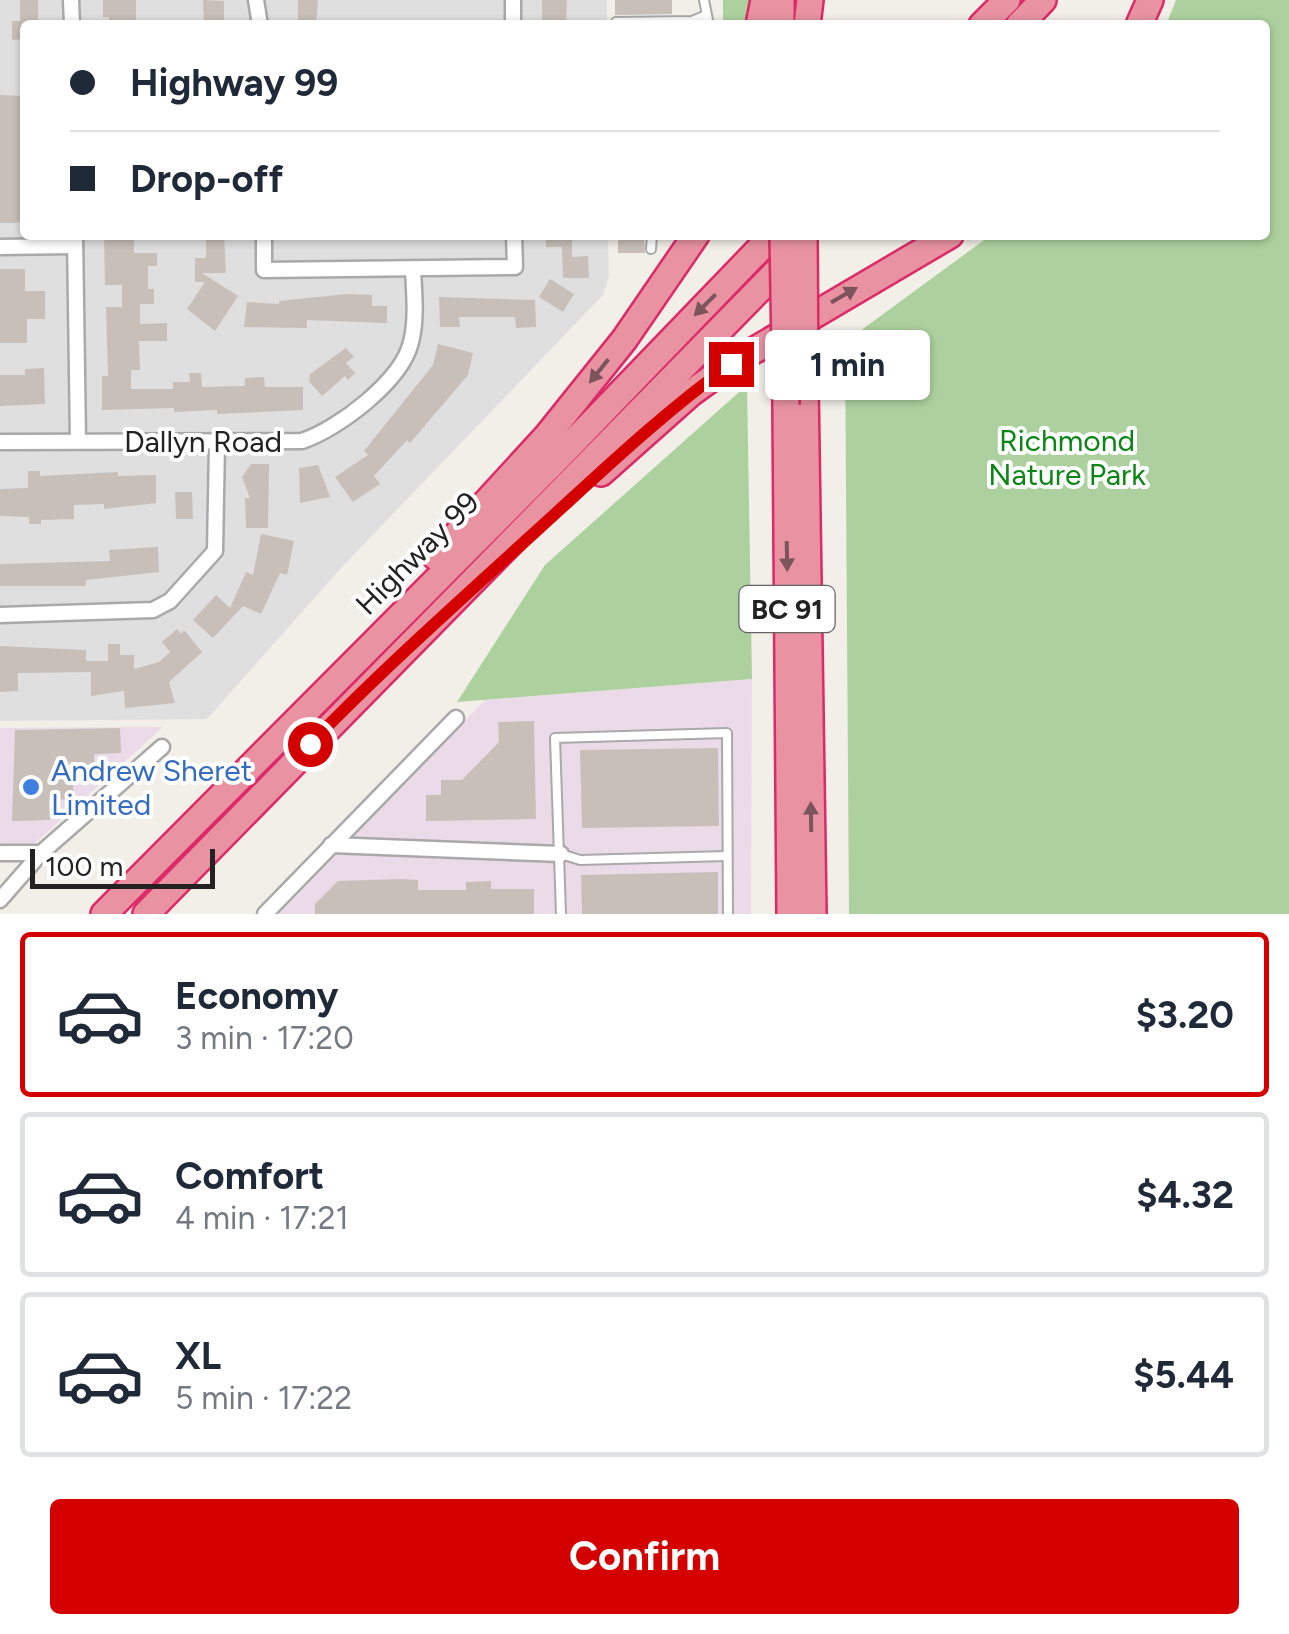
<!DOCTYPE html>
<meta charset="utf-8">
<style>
body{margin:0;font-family:Figtree,sans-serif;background:#f2f2f3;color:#1f2937;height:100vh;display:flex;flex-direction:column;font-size:38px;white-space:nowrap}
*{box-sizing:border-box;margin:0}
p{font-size:32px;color:#747a83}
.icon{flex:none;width:55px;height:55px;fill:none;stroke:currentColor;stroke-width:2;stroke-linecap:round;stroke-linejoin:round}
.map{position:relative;height:914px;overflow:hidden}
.side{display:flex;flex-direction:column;background:#fff;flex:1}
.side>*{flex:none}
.banner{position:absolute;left:20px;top:20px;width:1250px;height:220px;border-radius:10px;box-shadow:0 2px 8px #0004;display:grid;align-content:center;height:220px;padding:0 50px;background:#fff}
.scale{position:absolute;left:30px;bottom:25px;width:185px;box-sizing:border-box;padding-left:10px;border:5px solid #222;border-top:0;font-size:28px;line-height:35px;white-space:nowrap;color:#222;-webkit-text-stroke:8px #fff;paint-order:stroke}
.end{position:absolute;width:45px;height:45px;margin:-22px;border:12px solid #d40000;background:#fff;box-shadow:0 0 0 5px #fff}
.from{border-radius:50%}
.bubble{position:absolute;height:70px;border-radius:10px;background:#fff;box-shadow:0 2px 8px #0004;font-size:32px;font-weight:700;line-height:70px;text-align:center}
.banner b{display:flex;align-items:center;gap:35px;height:95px;font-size:38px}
.banner b+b{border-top:2px solid #e0e1e3}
.banner i{width:25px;height:25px;background:#1f2937}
ul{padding:18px 0 0;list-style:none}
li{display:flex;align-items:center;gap:30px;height:165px;margin:0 20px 15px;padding:0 30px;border:5px solid #e0e1e3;border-radius:10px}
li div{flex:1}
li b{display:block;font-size:38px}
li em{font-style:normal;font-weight:700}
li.selected{border-color:#d40000}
li>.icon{width:90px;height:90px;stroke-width:1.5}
.cta{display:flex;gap:20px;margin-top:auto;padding:20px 50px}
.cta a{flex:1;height:115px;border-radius:10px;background:#d40000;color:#fff;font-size:40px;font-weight:700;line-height:115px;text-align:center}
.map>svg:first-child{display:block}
</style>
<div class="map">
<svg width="1289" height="914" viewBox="0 0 1289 914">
<rect width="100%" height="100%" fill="#f2efe9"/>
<path fill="#e0dfdf" d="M0,0H607V25H25V235H608L609,276L603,295L341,568L207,719L0,721Z"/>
<g fill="#ebdbe8">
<path d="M752,679L751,914H279L485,700Z"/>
<path d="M163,727L35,843L0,844V728Z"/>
</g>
<g fill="#add19e">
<path d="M723,0H750L747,25H723Z"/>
<path d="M1176,0H1289V914H849L845,342L991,235H1265V25H1166Z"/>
<path d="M747,385L752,679L457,702L545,565Z"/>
</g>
<g fill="#c7bfb8">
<path d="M20,0H38V25H25V39L12,40V21H20Z"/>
<path d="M103,0H136V25H109V17H103Z"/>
<path d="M203,0L224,1V25H204Z"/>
<path d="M298,0H318L316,25H298Z"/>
<path d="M542,0H567L566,25H542Z"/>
<path d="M615,0H672V14L615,15Z"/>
<path d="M0,95L23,96L25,219L17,223H0Z"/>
<path d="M206,235H224L226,273H202L238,296L215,331L187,309L205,282H195V258H206Z"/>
<path d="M546,235H572V257L588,256L589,278H563L562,247H546Z"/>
<path d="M618,235H644L645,253H618Z"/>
<path d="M104,237H134V253H157V266H148V289H154V304H140V324L167,323V341H139L140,370H131V389H173V382H190L189,373H201L202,387L245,386V378L264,377L265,387H303V410L217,414V410L174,412V408L102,410V376H108L106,307H122V285H105Z"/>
<path d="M0,269H25V291H45V319H27V343H0Z"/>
<path d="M550,279L574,294L563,312L539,297Z"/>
<path d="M347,294L372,295V306H387V323L307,320V328L244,327L247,302L279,304V301Z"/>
<path d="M439,297L535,300L536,327L516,328L515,317H459L460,327H440Z"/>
<path d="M438,344L473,353L468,375L410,443L407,440L374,476L380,484L353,502L335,477L368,455L364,451L433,365Z"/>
<path d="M346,348L354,357L346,363L355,373L348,380L345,376L322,396L309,381L310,374Z"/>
<path d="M44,368L45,404L0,406V375H25V369Z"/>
<path d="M251,464H269L268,528H246L245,498H250L242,477Z"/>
<path d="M318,465L330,497L300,503L299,468Z"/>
<path d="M28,471H40V476L118,472V476L156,475V503L104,509V504L74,505V519L41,520V524H29V517L0,516V489L28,488Z"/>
<path d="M175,492H192L193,519H176Z"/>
<path d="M261,534L294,541L287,575L280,573L261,614L243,606L213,638L193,620L216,595L230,608L246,572L253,575Z"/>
<path d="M158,547L159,572L86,580V586H0V564L110,561L109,550Z"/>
<path d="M177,629L181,634L184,630L202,652L169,682L175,703L125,708L124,691L91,696V672L18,673V691L0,692V646L86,650V661H108V644H120V655H134V669L159,662L170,652L162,642Z"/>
<path d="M534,721L536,819L426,821V795H441V780H462L499,742L498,722Z"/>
<path d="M120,728L121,753L94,754L95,776H73V799L49,800L50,820L12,821L15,730Z"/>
<path d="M718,748L719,826L582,828L580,750Z"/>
<path d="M718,872V914H582L581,875Z"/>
<path d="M400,879L418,880V890H466V882L491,881V889H534V914H315V904L338,881Z"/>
</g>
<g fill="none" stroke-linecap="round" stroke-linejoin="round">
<g stroke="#a9a9a9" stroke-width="12">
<g id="service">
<path d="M704,0L709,25"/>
<path d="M616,22L692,21L704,16"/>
<path d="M651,249L652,235"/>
<path d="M561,854L580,860L727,856"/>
<path d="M561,914L555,738L727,733L728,914"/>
</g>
</g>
<g stroke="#a9a9a9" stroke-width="19">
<g id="minor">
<path d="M71,0L72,25"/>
<path d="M256,0L260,25"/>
<path d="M513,0V25"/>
<path d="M75,235L78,441"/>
<path d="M264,235V270L515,267L514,235"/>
<path d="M0,247L75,246"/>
<path d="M0,442L302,441C338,429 402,381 411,342C417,319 414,293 413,269"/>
<path d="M0,615L153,610L170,601L215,551L217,443"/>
<path d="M331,845L561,854"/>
<path d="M0,853H41"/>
<path d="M0,900L41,853L162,747"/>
<path d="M265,914L456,718"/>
</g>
</g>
<g stroke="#dc2a67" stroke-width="30">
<g id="motorway">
<path d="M781,0V25"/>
<path d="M759,25L764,0"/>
<path d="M807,25L810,0"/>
<path d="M982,25L1007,0"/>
<path d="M1019,25L1043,0"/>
<path d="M1139,25L1150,0"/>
<path d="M805,385L813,914"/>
<path d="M786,405L790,914"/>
<path d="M601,473L691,393L731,364L950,235"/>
<path d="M436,557L547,436L624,340L696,235"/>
<path d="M104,914L558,458L773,235"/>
<path d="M146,914L794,254"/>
</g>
</g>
<use href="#service" stroke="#fff" stroke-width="8"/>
<use href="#minor" stroke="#fff" stroke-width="14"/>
<use href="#motorway" stroke="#e892a2" stroke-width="25"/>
<g stroke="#dc2a67" stroke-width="30" stroke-linecap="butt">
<g id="motorway-bridge">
<path d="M783,235L786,405"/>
<path d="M804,235L805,385"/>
</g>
</g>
<use href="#motorway-bridge" stroke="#e892a2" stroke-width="25"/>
</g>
<defs><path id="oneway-solid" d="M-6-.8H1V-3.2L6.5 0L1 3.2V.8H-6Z" transform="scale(2.5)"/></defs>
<g fill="#7b545c">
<use href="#oneway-solid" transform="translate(844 295) rotate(-30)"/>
<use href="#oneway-solid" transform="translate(705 305) rotate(135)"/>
<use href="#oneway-solid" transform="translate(599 371) rotate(129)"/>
<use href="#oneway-solid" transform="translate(787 556) rotate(89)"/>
<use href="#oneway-solid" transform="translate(811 817) rotate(-91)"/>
</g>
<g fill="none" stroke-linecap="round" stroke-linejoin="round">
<path stroke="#d40000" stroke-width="12" d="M310,744C381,671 457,603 533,534C597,476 660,415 731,364"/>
</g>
<circle fill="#3f7fe0" stroke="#fff" stroke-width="4" cx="31" cy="787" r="10"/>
<g text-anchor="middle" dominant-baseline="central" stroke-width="8" stroke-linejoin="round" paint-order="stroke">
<rect fill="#fff" stroke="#646464" stroke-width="2.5" x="739.5" y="586" width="95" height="46" rx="8"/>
<g font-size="28" font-weight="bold" fill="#222">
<text x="787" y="609">BC 91</text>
</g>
<g font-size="30" fill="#0c8416" stroke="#fff">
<text x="1067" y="440">Richmond<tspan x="1067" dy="34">Nature Park</tspan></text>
</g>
<g font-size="30" fill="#222" stroke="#fff">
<text x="203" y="441">Dallyn Road</text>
<text transform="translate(417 553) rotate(-45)">Highway 99</text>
</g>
<g font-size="30" fill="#366cbe" stroke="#fff" text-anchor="start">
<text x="51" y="770">Andrew Sheret<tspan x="51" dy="34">Limited</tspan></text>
</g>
</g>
</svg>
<div class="scale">100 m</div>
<i class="end from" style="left:310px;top:744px"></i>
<i class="end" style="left:731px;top:364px"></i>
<div class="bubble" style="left:765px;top:330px;width:165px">1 min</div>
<div class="banner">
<b><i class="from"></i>Highway 99</b>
<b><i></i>Drop-off</b>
</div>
</div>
<section class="side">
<ul>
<li class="selected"><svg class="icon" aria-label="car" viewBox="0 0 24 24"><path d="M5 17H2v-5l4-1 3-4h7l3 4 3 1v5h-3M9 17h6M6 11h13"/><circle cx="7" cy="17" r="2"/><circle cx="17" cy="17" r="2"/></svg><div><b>Economy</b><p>3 min · 17:20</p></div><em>$3.20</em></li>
<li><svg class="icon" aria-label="car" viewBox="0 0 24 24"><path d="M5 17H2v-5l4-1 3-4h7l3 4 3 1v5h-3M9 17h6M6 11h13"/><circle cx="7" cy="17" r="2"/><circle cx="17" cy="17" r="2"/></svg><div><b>Comfort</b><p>4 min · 17:21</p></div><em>$4.32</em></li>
<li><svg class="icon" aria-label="car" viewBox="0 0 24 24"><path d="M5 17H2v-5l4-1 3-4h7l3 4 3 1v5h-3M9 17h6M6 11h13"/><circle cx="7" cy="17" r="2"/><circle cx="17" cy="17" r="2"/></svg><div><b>XL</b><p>5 min · 17:22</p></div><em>$5.44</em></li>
</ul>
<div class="cta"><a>Confirm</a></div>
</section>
